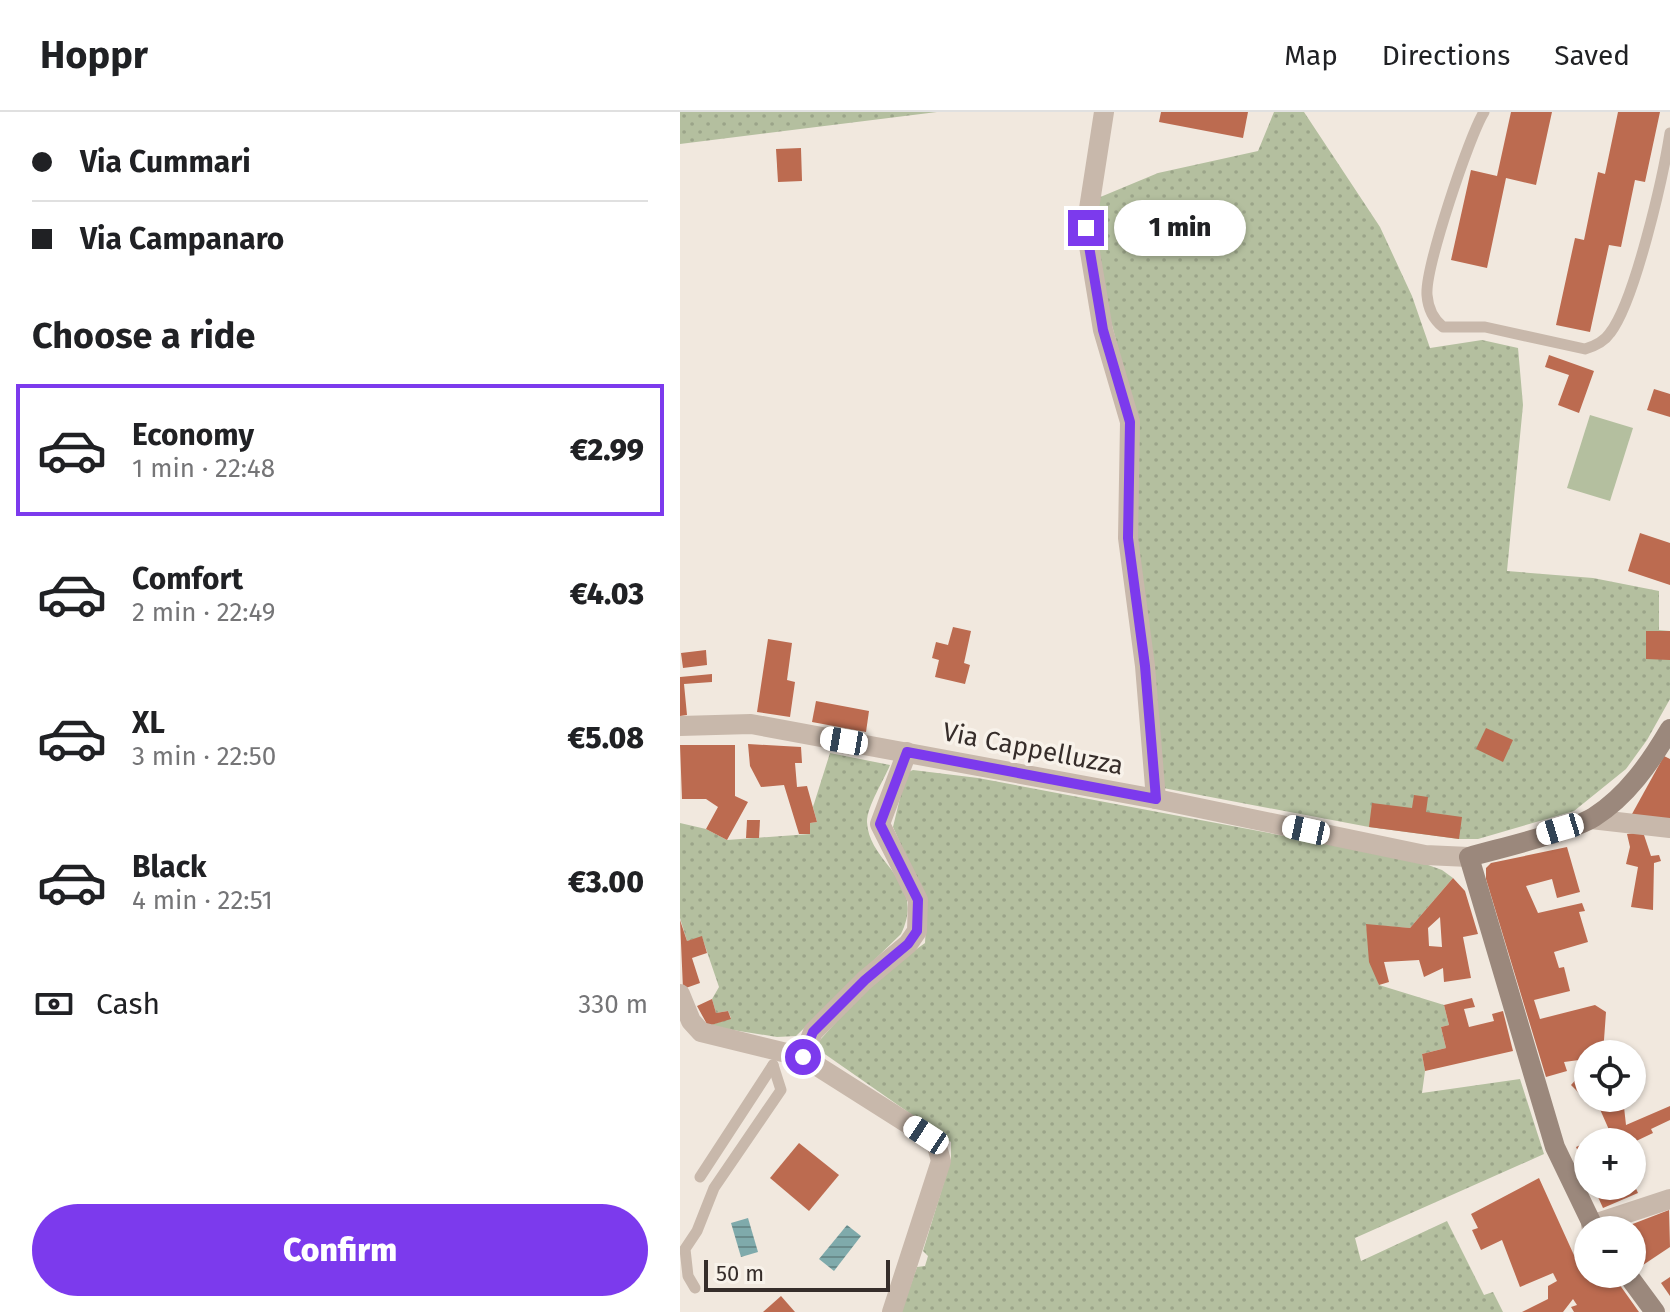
<!DOCTYPE html>
<meta charset="utf-8">
<style>
body{margin:0;font-family:"Fira Sans",sans-serif;background:#f6f6f6;color:#202124;height:100vh;display:flex;flex-direction:column;font-size:30px;white-space:nowrap}
*{box-sizing:border-box;margin:0}
p{font-size:26px;color:#757577}
.icon{flex:none;width:44px;height:44px;fill:none;stroke:currentColor;stroke-width:2;stroke-linecap:round;stroke-linejoin:round}
.map{position:relative;flex:1;overflow:hidden}
.sheet{display:flex;flex-direction:column;background:#fff;width:680px}
.sheet>*{flex:none}
.top-card{display:grid;align-content:center;height:176px;padding:0 32px;background:#fff}
.buttons{position:absolute;left:894px;top:928px;display:grid;gap:16px}
.buttons a{display:grid;place-items:center;width:72px;height:72px;border-radius:50%;background:#fff;box-shadow:0 2px 6px #0004;font-size:40px}
.scale{position:absolute;left:24px;bottom:20px;width:186px;box-sizing:border-box;padding-left:8px;border:4px solid #362d2a;border-top:0;font-size:22px;line-height:28px;white-space:nowrap;color:#362d2a;-webkit-text-stroke:6px #f8f2ea;paint-order:stroke}
.end{position:absolute;width:36px;height:36px;margin:-18px;border:10px solid #7c3aed;background:#fff;box-shadow:0 0 0 4px #fff}
.from{border-radius:50%}
.bubble{position:absolute;height:56px;border-radius:28px;background:#fff;box-shadow:0 2px 6px #0004;font-size:26px;font-weight:800;line-height:56px;text-align:center}
.car{position:absolute;width:24px;height:48px;margin:-24px -12px;border-radius:10px;box-shadow:0 0 6px 2px #0007;background:linear-gradient(#fff 24%,#345 0 40%,#fff 0 76%,#345 0 86%,#fff 0)}
.top-card b{display:flex;align-items:center;gap:28px;height:76px;font-size:30px}
.top-card b+b{border-top:2px solid #e0e0e0}
.top-card i{width:20px;height:20px;background:#202124}
ul{padding:0;list-style:none}
li{display:flex;align-items:center;gap:24px;height:132px;margin:0 16px 12px;padding:0 16px;border:4px solid transparent;border-radius:0px}
li div{flex:1}
li b{display:block;font-size:30px}
li em{font-style:normal;font-weight:800}
li.current{border-color:#7c3aed}
li>.icon{width:72px;height:72px;stroke-width:1.5}
h2{padding:0 32px;font-size:36px;line-height:96px}
.pay{display:flex;align-items:center;gap:20px;height:88px;padding:0 32px;font-size:30px}
.pay p{margin-inline-start:auto}
.primary-button{display:flex;gap:16px;margin-top:auto;padding:16px 32px}
.primary-button a{flex:1;height:92px;border-radius:48px;background:#7c3aed;color:#fff;font-size:32px;font-weight:800;line-height:92px;text-align:center}
header{display:flex;align-items:center;gap:48px;box-sizing:border-box;height:112px;padding:0 40px;background:#fff;border-bottom:2px solid #e0e0e0}
header strong{font-size:38px}
nav{display:flex;gap:44px;margin-inline-start:auto;font-size:28px}
main{display:flex;flex:1;min-height:0}
.map>svg:first-child{display:block}
</style>
<header>
<strong>Hoppr</strong>
<nav><a>Map</a><a>Directions</a><a>Saved</a></nav>
</header>
<main>
<section class="sheet">
<div class="top-card">
<b><i class="from"></i>Via Cummari</b>
<b><i></i>Via Campanaro</b>
</div>
<h2>Choose a ride</h2>
<ul>
<li class="current"><svg class="icon" aria-label="car" viewBox="0 0 24 24"><path d="M5 17H2v-5l4-1 3-4h7l3 4 3 1v5h-3M9 17h6M6 11h13"/><circle cx="7" cy="17" r="2"/><circle cx="17" cy="17" r="2"/></svg><div><b>Economy</b><p>1 min · 22:48</p></div><em>€2.99</em></li>
<li><svg class="icon" aria-label="car" viewBox="0 0 24 24"><path d="M5 17H2v-5l4-1 3-4h7l3 4 3 1v5h-3M9 17h6M6 11h13"/><circle cx="7" cy="17" r="2"/><circle cx="17" cy="17" r="2"/></svg><div><b>Comfort</b><p>2 min · 22:49</p></div><em>€4.03</em></li>
<li><svg class="icon" aria-label="car" viewBox="0 0 24 24"><path d="M5 17H2v-5l4-1 3-4h7l3 4 3 1v5h-3M9 17h6M6 11h13"/><circle cx="7" cy="17" r="2"/><circle cx="17" cy="17" r="2"/></svg><div><b>XL</b><p>3 min · 22:50</p></div><em>€5.08</em></li>
<li><svg class="icon" aria-label="car" viewBox="0 0 24 24"><path d="M5 17H2v-5l4-1 3-4h7l3 4 3 1v5h-3M9 17h6M6 11h13"/><circle cx="7" cy="17" r="2"/><circle cx="17" cy="17" r="2"/></svg><div><b>Black</b><p>4 min · 22:51</p></div><em>€3.00</em></li>
</ul>
<div class="pay"><svg class="icon" aria-label="cash" viewBox="0 0 24 24"><path d="M3 7h18v10H3z"/><circle cx="12" cy="12" r="2"/></svg>Cash<p>330 m</p></div>
<div class="primary-button"><a>Confirm</a></div>
</section>
<div class="map">
<svg width="990" height="1200" viewBox="0 0 990 1200">
<defs>
<pattern id="grass-dots" width="8" height="8" patternUnits="userSpaceOnUse" patternTransform="scale(2)"><rect width="8" height="8" fill="#b4bf9f"/><path d="M2 2h.1M6 6h.1" fill="none" stroke="#9ba489" stroke-width="1.8" stroke-linecap="round"/></pattern>
<pattern id="water-rules" width="6" height="5" patternUnits="userSpaceOnUse" patternTransform="scale(2)"><rect width="6" height="5" fill="#7faaab"/><path d="M0 2.5h6" fill="none" stroke="#698b8b"/></pattern>
</defs>
<rect width="100%" height="100%" fill="#f1e8de"/>
<g fill="url(#grass-dots)">
<path d="M0,0H257L0,32Z"/>
<path d="M594,0H624L700,115L732,184L750,236L802,228L838,236L843,293L827,459L913,466L979,479V518L990,519V587L967,628L946,657L894,699L798,727H779L689,715L483,676L456,414L455,300L429,202L415,115L418,86L478,61L578,39Z"/>
<path d="M150,641L210,653C204,668 187,694 187,710C189,753 247,768 221,822L116,924L97,925L28,914L51,906L48,899L36,901L32,887L39,875L22,825L7,829L0,806V711L26,717L47,728L130,722V711L137,710L133,695Z"/>
<path d="M233,658L298,666L737,749L762,758L773,766L730,816L686,813L699,873L764,893L769,913L761,915L766,936L742,942L745,959L742,981L840,967L864,1042L675,1126L681,1149L767,1109L804,1183L813,1180L823,1200H221L237,1155L245,1154L248,1144L243,1139L271,1047V1030L139,938L140,928L195,867L245,831L247,791L213,715L226,661Z"/>
</g>
<path fill="#b4bf9f" d="M910,303L953,316L930,389L887,376Z"/>
<g fill="url(#water-rules)">
<path d="M68,1106L78,1140L61,1145L51,1111Z"/>
<path d="M167,1113L181,1124L154,1159L139,1147Z"/>
</g>
<g fill="#bc6b50" fill-rule="evenodd">
<path d="M481,0H568L563,26L479,10Z"/>
<path d="M831,0H872L856,73L826,66L807,156L771,148L791,58L817,64Z"/>
<path d="M938,0H980L965,70L955,68L941,135L929,133L910,220L876,213L895,126L904,128L918,60L925,62Z"/>
<path d="M121,36L122,69L98,70L96,37Z"/>
<path d="M869,243L914,259L899,301L878,293L889,263L865,255Z"/>
<path d="M974,277L990,282V305L967,298Z"/>
<path d="M960,421L990,431V473L948,459Z"/>
<path d="M273,515L291,519L284,551L290,553L285,572L255,565L259,548L252,546L256,530L268,533Z"/>
<path d="M966,519H990V548L966,547Z"/>
<path d="M88,527L112,531L107,568L115,570L110,605L77,600Z"/>
<path d="M26,538L27,553L3,556L1,541Z"/>
<path d="M32,562V570L4,572L7,603L0,604V565Z"/>
<path d="M136,589L189,599L186,620L132,610Z"/>
<path d="M806,616L833,628L823,650L796,637Z"/>
<path d="M68,632L121,635L122,651H115L117,675L127,674L137,710L130,711V722H119L104,673L81,675L70,654Z"/>
<path d="M0,633H55V684L68,690L47,728L26,717L38,695L26,687H2Z"/>
<path d="M984,644L990,647V711L952,702Z"/>
<path d="M734,683L748,685L746,700L782,705L779,727L689,715L692,691L732,696Z"/>
<path d="M67,708H80L79,726H66Z"/>
<path d="M963,720L971,744L979,743L981,749L974,751L973,798L951,795L958,755L946,752L950,735L947,722Z"/>
<path d="M887,735L900,780L877,786L872,767L846,774L858,801L902,791L905,799L899,800L908,830L874,840L879,856L884,855L890,879L854,888L860,907L915,893L926,900L923,942H908V976L900,982L891,973L902,961L899,948L884,950L887,959L866,965L806,767V756L811,751Z"/>
<path d="M773,766L785,779L798,822L783,825L791,866L764,870L763,856L744,865L739,848L704,850L709,870L699,873L689,850L686,812L730,816ZM760,805L762,835L749,834L748,816Z"/>
<path d="M0,808L7,829L22,824L27,841L12,846L20,871L3,877Z"/>
<path d="M792,886L795,895L784,897L789,915L814,909L812,902L823,899L833,939L745,959L742,942L766,936L761,915L769,913L764,893Z"/>
<path d="M32,887L36,901L48,899L51,907L28,914L17,894Z"/>
<path d="M915,986H943L946,1013L990,994V1008L971,1017L973,1021L952,1031L908,1030V1062L896,1035L930,1020Z"/>
<path d="M119,1031L159,1063L129,1099L90,1066Z"/>
<path d="M859,1066L898,1152L908,1147V1162H932L959,1200H894L891,1195L897,1193L893,1187L883,1200H842L868,1187V1174L877,1169L873,1161L840,1175L822,1128L801,1138L792,1118L798,1116L791,1102Z"/>
<path d="M952,1068L958,1081L923,1096L913,1074H952Z"/>
<path d="M989,1098L990,1135L960,1155L952,1143V1118H937Z"/>
<path d="M990,1165V1184L981,1171Z"/>
<path d="M101,1184L115,1200H83Z"/>
</g>
<g fill="none" stroke-linecap="round" stroke-linejoin="round">
<g stroke="#c8b8ab" stroke-width="11">
<path d="M804,0C789,24 745,156 747,183C748,196 753,207 763,215H805L905,237C915,234 924,230 930,221C955,189 983,65 990,21"/>
<path d="M20,1065L93,953"/>
<path d="M15,1176L8,1164L5,1137L17,1119L34,1076L101,978L93,953"/>
</g>
<g stroke="#c8b8ab" stroke-width="20">
<path d="M424,0L406,116L423,218L450,310L448,426L465,554L476,687"/>
<path d="M0,614L71,612L476,687L745,743L789,745"/>
<path d="M911,707L990,716"/>
<path d="M0,882L11,909L21,920L123,945L246,1023L257,1034L261,1049L212,1200"/>
<path d="M123,945L133,920L185,868L228,832L237,819L238,788L200,712L227,640"/>
<path d="M911,1113L990,1087"/>
</g>
<g stroke="#9b887c" stroke-width="20">
<path d="M915,1118L875,1035L789,745C820,736 890,720 914,705C947,684 970,651 990,617"/>
<path d="M947,1162L975,1200"/>
</g>
</g>
<g fill="none" stroke-linecap="round" stroke-linejoin="round">
<path stroke="#7c3aed" stroke-width="10" d="M123,945L133,920L185,868L228,832L237,819L238,788L200,712L227,640L476,687L465,554L448,426L450,310L423,218L406,116"/>
</g>
<g text-anchor="middle" dominant-baseline="central" stroke-width="7" stroke-linejoin="round" paint-order="stroke">
<g font-size="26" fill="#362d2a" stroke="#f8f2ea">
<text transform="translate(353 637) rotate(11)">Via Cappelluzza</text>
</g>
</g>
</svg>
<div class="buttons">
<a><svg class="icon" aria-label="locate" viewBox="0 0 24 24"><circle cx="12" cy="12" r="6"/><path d="M12 2v4M12 18v4M2 12h4M18 12h4"/></svg></a>
<a>+</a>
<a>−</a>
</div>
<div class="scale">50 m</div>
<i class="end from" style="left:123px;top:945px"></i>
<i class="end" style="left:406px;top:116px"></i>
<div class="bubble" style="left:434px;top:88px;width:132px">1 min</div>
<i class="car" style="left:164px;top:629px;rotate:280deg"></i>
<i class="car" style="left:880px;top:717px;rotate:253deg"></i>
<i class="car" style="left:626px;top:718px;rotate:282deg"></i>
<i class="car" style="left:246px;top:1023px;rotate:303deg"></i>
</div>
</main>
